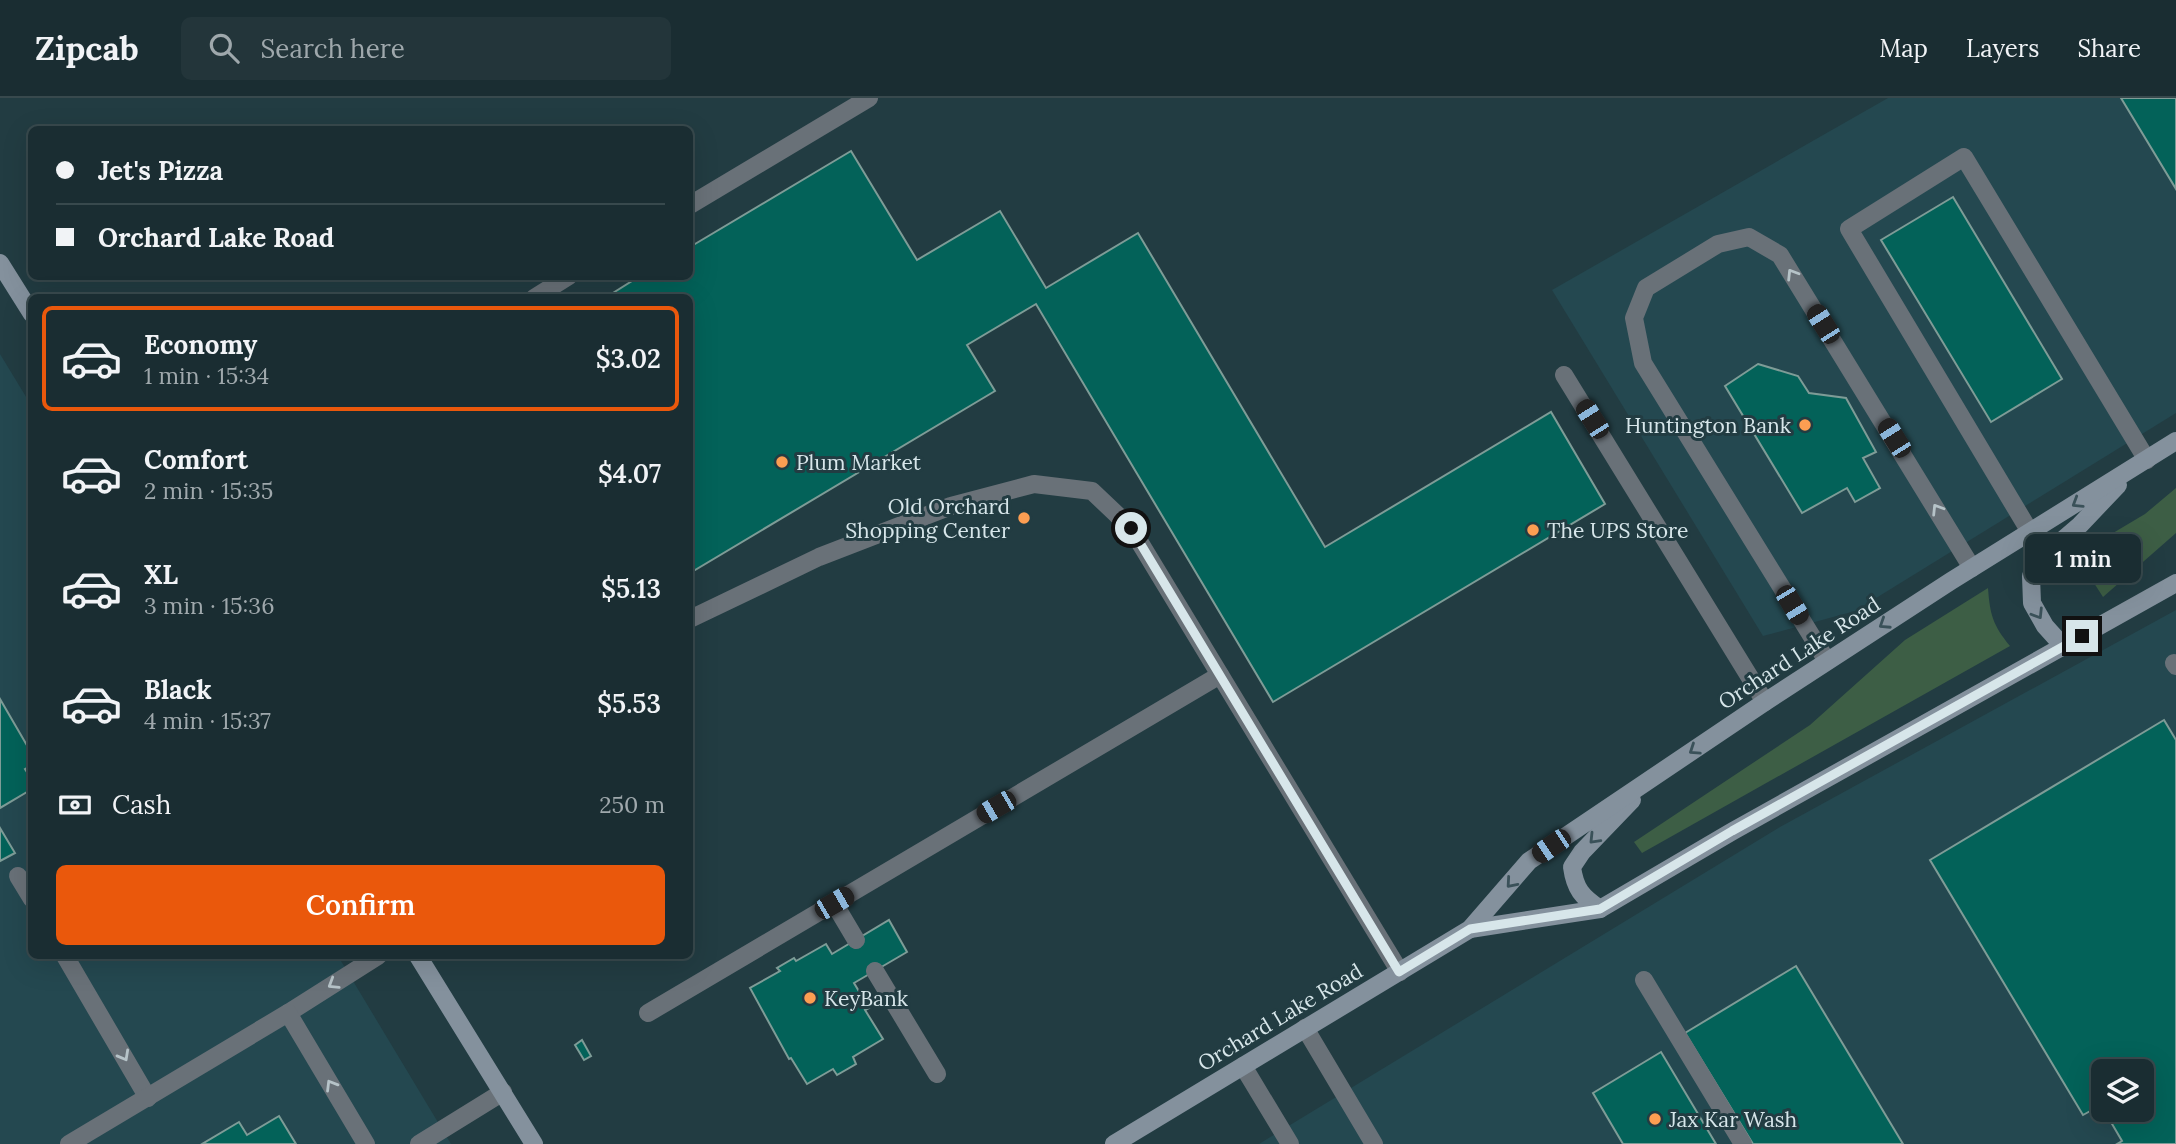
<!DOCTYPE html>
<meta charset="utf-8">
<style>
body{margin:0;font-family:Lora,serif;background:#23353a;color:#f1f3f6;height:100vh;display:flex;flex-direction:column;font-size:26px;white-space:nowrap}
*{box-sizing:border-box;margin:0}
p{font-size:23px;color:#9fa8ac}
.icon{flex:none;width:38px;height:38px;fill:none;stroke:currentColor;stroke-width:2;stroke-linecap:round;stroke-linejoin:round}
.map{position:relative;flex:1;overflow:hidden}
.panel{position:absolute;left:28px;top:196px;width:665px;height:665px;display:flex;flex-direction:column;background:#1a2d32;border-radius:10px;box-shadow:0 7px 28px #0002,0 0 0 2px #38494d}
.panel>*{flex:none}
.guide{position:absolute;left:28px;top:28px;width:665px;height:154px;border-radius:10px;box-shadow:0 7px 28px #0002,0 0 0 2px #38494d;display:grid;align-content:center;height:154px;padding:0 28px;background:#1a2d32}
.buttons{position:absolute;left:2091px;top:961px;display:grid;gap:14px}
.buttons a{display:grid;place-items:center;width:63px;height:63px;border-radius:10px;background:#1a2d32;box-shadow:0 7px 28px #0002,0 0 0 2px #38494d;font-size:35px}
.end{position:absolute;width:32px;height:32px;margin:-16px;border:9px solid #d7e6ea;background:#111;box-shadow:0 0 0 4px #111}
.from{border-radius:50%}
.bubble{position:absolute;height:49px;border-radius:10px;background:#1a2d32;box-shadow:0 7px 28px #0002,0 0 0 2px #38494d;font-size:23px;font-weight:600;line-height:49px;text-align:center}
.car{position:absolute;width:21px;height:42px;margin:-21px -10px;border-radius:9px;box-shadow:0 0 5px 2px #0007;background:linear-gradient(#222 24%,#8ab4d8 0 40%,#222 0 76%,#8ab4d8 0 86%,#222 0)}
.guide b{display:flex;align-items:center;gap:24px;height:66px;font-size:26px}
.guide b+b{border-top:2px solid #38494d}
.guide i{width:18px;height:18px;background:#f1f3f6}
ul{padding:12px 0 0;list-style:none}
li{display:flex;align-items:center;gap:21px;height:105px;margin:0 14px 10px;padding:0 14px;border:4px solid transparent;border-radius:10px}
li div{flex:1}
li b{display:block;font-size:26px}
li em{font-style:normal;font-weight:600}
li.on{border-color:#ea580c}
li>.icon{width:63px;height:63px;stroke-width:1.5}
.pay{display:flex;align-items:center;gap:18px;height:77px;padding:0 28px;font-size:26px}
.pay p{margin-inline-start:auto}
.primary-button{display:flex;gap:14px;margin-top:auto;padding:14px 28px}
.primary-button a{flex:1;height:80px;border-radius:10px;background:#ea580c;color:#fff;font-size:28px;font-weight:600;line-height:80px;text-align:center}
header{display:flex;align-items:center;gap:42px;box-sizing:border-box;height:98px;padding:0 35px;background:#1a2d32;border-bottom:2px solid #38494d}
header strong{font-size:33px}
nav{display:flex;gap:38px;margin-inline-start:auto;font-size:24px}
.search{width:490px;height:63px;background:#23353a;display:flex;align-items:center;gap:18px;box-sizing:border-box;padding:0 24px;border-radius:10px;color:#9fa8ac;font-size:26px}
.map>svg:first-child{display:block}
</style>
<header>
<strong>Zipcab</strong>
<div class="search"><svg class="icon" aria-label="search" viewBox="0 0 24 24"><circle cx="10" cy="10" r="6"/><path d="M15 15l6 6"/></svg>Search here</div>
<nav><a>Map</a><a>Layers</a><a>Share</a></nav>
</header>
<div class="map">
<svg width="2176" height="1046" viewBox="0 0 2176 1046">
<rect width="100%" height="100%" fill="#223c42"/>
<g fill="#244850" fill-rule="evenodd">
<path d="M1888,0H2176V315L1855,513L1763,538L1552,192Z"/>
<path d="M0,256L31,307L32,858H338L451,1046H0Z"/>
<path d="M2176,512V1046H1259L1780,729ZM2104,973H2142V1012H2104Z"/>
</g>
<g fill="#3d5e45">
<path d="M2176,390V435L2103,499L2076,457L2145,416Z"/>
<path d="M1988,490C1990,517 1993,527 2010,548L1642,755L1634,744L1810,627L1905,542Z"/>
</g>
<g fill="#036259" stroke="#7e9c97" stroke-width="2" fill-rule="evenodd">
<path d="M2121,0H2176V91Z"/>
<path d="M851,53L917,162L1000,113L1046,190L1138,135L1325,449L1551,314L1605,406L1273,604L1036,206L967,247L995,293L690,475V200H605L640,178H690V149Z"/>
<path d="M1953,99L2062,281L1991,324L1881,142Z"/>
<path d="M1758,266L1798,278L1809,295L1846,300L1876,354L1863,360L1880,390L1855,404L1847,390L1802,415L1725,288Z"/>
<path d="M0,601L32,656V667L25,671L32,682V691L0,710Z"/>
<path d="M2164,622L2176,642V1046H2117L2122,1043L2101,1007L2083,1017L1930,762ZM2104,973H2142V1012H2104Z"/>
<path d="M0,730L15,755L0,763Z"/>
<path d="M889,822L907,854L854,885L869,910L865,912L883,941L853,959L856,966L837,977L833,971L807,986L791,960L789,961L750,890L780,873L777,870L794,860L796,863L826,846L832,856Z"/>
<path d="M1796,868L1903,1046H1753L1685,935Z"/>
<path d="M582,942L591,958L584,962L575,947Z"/>
<path d="M1661,954L1716,1046H1623L1593,995Z"/>
<path d="M279,1018L296,1046H202L239,1024L247,1037Z"/>
</g>
<g fill="none" stroke-linecap="round" stroke-linejoin="round">
<g stroke="#697178" stroke-width="18">
<path d="M690,107L869,0"/>
<path d="M534,200L569,178"/>
<path d="M1564,277L1765,604"/>
<path d="M2030,434L1849,131L1964,59L2147,362"/>
<path d="M690,521L819,459L951,408L1034,386L1092,393L1131,430L1400,874"/>
<path d="M1827,563L1643,265L1634,220L1646,190L1718,146L1749,139L1780,157L1972,470"/>
<path d="M2174,565L2176,568"/>
<path d="M18,778L32,801"/>
<path d="M834,805L856,842"/>
<path d="M65,858L148,1000"/>
<path d="M875,873L937,976"/>
<path d="M1644,882L1743,1046"/>
<path d="M288,915L378,858"/>
<path d="M648,915L1220,577"/>
<path d="M1305,930L1374,1046"/>
<path d="M1243,968L1290,1046"/>
<path d="M69,1046L288,915L366,1046"/>
<path d="M419,1046L503,994"/>
</g>
<g stroke="#84919d" stroke-width="18">
<path d="M0,165L32,216"/>
<path d="M2063,548L2045,528L2032,505L2031,478L2045,457L2080,427L2118,387"/>
<path d="M1600,811C1582,799 1575,791 1572,769L1582,754L1632,702"/>
<path d="M1470,831L1600,811L1733,733L2176,485"/>
<path d="M418,858L534,1046"/>
<path d="M1114,1046L1470,831L1529,763L1765,604L1951,483L2176,343"/>
</g>
</g>
<defs><path id="oneway-chevron" d="M-2-3.5L2.5 0L-2 3.5" fill="none" stroke-width="1.6" stroke-linecap="round" stroke-linejoin="round" transform="scale(1.75)"/></defs>
<g stroke="#b6c3c8">
<use href="#oneway-chevron" transform="translate(1792 176) rotate(-122)"/>
<use href="#oneway-chevron" transform="translate(1937 411) rotate(-122)"/>
<use href="#oneway-chevron" transform="translate(333 886) rotate(148)"/>
<use href="#oneway-chevron" transform="translate(124 958) rotate(61)"/>
<use href="#oneway-chevron" transform="translate(331 987) rotate(-121)"/>
</g>
<g stroke="#3a5159">
<use href="#oneway-chevron" transform="translate(2077 405) rotate(148)"/>
<use href="#oneway-chevron" transform="translate(2038 516) rotate(58)"/>
<use href="#oneway-chevron" transform="translate(1884 526) rotate(147)"/>
<use href="#oneway-chevron" transform="translate(1694 652) rotate(146)"/>
<use href="#oneway-chevron" transform="translate(1594 741) rotate(134)"/>
<use href="#oneway-chevron" transform="translate(1511 785) rotate(131)"/>
</g>
<g fill="none" stroke-linecap="round" stroke-linejoin="round">
<path stroke="#d7e6ea" stroke-width="9" d="M1131,430L1399,874L1470,831L1600,811L1732,733L2082,538"/>
</g>
<g fill="#fc9e52" stroke="#223c42" stroke-width="2.5">
<circle cx="1805" cy="327" r="7"/>
<circle cx="782" cy="364" r="7"/>
<circle cx="1024" cy="420" r="7"/>
<circle cx="1533" cy="432" r="7"/>
<circle cx="810" cy="900" r="7"/>
<circle cx="1655" cy="1021" r="7"/>
</g>
<g text-anchor="middle" dominant-baseline="central" stroke-width="6" stroke-linejoin="round" paint-order="stroke">
<g font-size="21" fill="#d7e6ea" stroke="#223c42" text-anchor="start">
<text x="1791" y="327" text-anchor="end">Huntington Bank</text>
<text x="796" y="364">Plum Market</text>
<text x="1010" y="408" text-anchor="end">Old Orchard<tspan x="1010" dy="24">Shopping Center</tspan></text>
<text x="1547" y="432">The UPS Store</text>
<text x="824" y="900">KeyBank</text>
<text x="1669" y="1021">Jax Kar Wash</text>
</g>
<g font-size="21" fill="#d7e6ea" stroke="#223c42">
<text transform="translate(1799 555) rotate(-33)">Orchard Lake Road</text>
<text transform="translate(1280 919) rotate(-31)">Orchard Lake Road</text>
</g>
</g>
</svg>
<div class="buttons">
<a><svg class="icon" aria-label="layers" viewBox="0 0 24 24"><path d="M12 4l9 5-9 5-9-5zM3 14l9 5 9-5"/></svg></a>
</div>
<i class="end from" style="left:1131px;top:430px"></i>
<i class="end" style="left:2082px;top:538px"></i>
<div class="bubble" style="left:2025px;top:436px;width:116px">1 min</div>
<i class="car" style="left:1823px;top:226px;rotate:328deg"></i>
<i class="car" style="left:1592px;top:321px;rotate:328deg"></i>
<i class="car" style="left:1894px;top:340px;rotate:328deg"></i>
<i class="car" style="left:1792px;top:507px;rotate:149deg"></i>
<i class="car" style="left:996px;top:709px;rotate:240deg"></i>
<i class="car" style="left:1551px;top:748px;rotate:236deg"></i>
<i class="car" style="left:834px;top:805px;rotate:60deg"></i>
<div class="guide">
<b><i class="from"></i>Jet's Pizza</b>
<b><i></i>Orchard Lake Road</b>
</div>
<section class="panel">
<ul>
<li class="on"><svg class="icon" aria-label="car" viewBox="0 0 24 24"><path d="M5 17H2v-5l4-1 3-4h7l3 4 3 1v5h-3M9 17h6M6 11h13"/><circle cx="7" cy="17" r="2"/><circle cx="17" cy="17" r="2"/></svg><div><b>Economy</b><p>1 min · 15:34</p></div><em>$3.02</em></li>
<li><svg class="icon" aria-label="car" viewBox="0 0 24 24"><path d="M5 17H2v-5l4-1 3-4h7l3 4 3 1v5h-3M9 17h6M6 11h13"/><circle cx="7" cy="17" r="2"/><circle cx="17" cy="17" r="2"/></svg><div><b>Comfort</b><p>2 min · 15:35</p></div><em>$4.07</em></li>
<li><svg class="icon" aria-label="car" viewBox="0 0 24 24"><path d="M5 17H2v-5l4-1 3-4h7l3 4 3 1v5h-3M9 17h6M6 11h13"/><circle cx="7" cy="17" r="2"/><circle cx="17" cy="17" r="2"/></svg><div><b>XL</b><p>3 min · 15:36</p></div><em>$5.13</em></li>
<li><svg class="icon" aria-label="car" viewBox="0 0 24 24"><path d="M5 17H2v-5l4-1 3-4h7l3 4 3 1v5h-3M9 17h6M6 11h13"/><circle cx="7" cy="17" r="2"/><circle cx="17" cy="17" r="2"/></svg><div><b>Black</b><p>4 min · 15:37</p></div><em>$5.53</em></li>
</ul>
<div class="pay"><svg class="icon" aria-label="cash" viewBox="0 0 24 24"><path d="M3 7h18v10H3z"/><circle cx="12" cy="12" r="2"/></svg>Cash<p>250 m</p></div>
<div class="primary-button"><a>Confirm</a></div>
</section>
</div>
